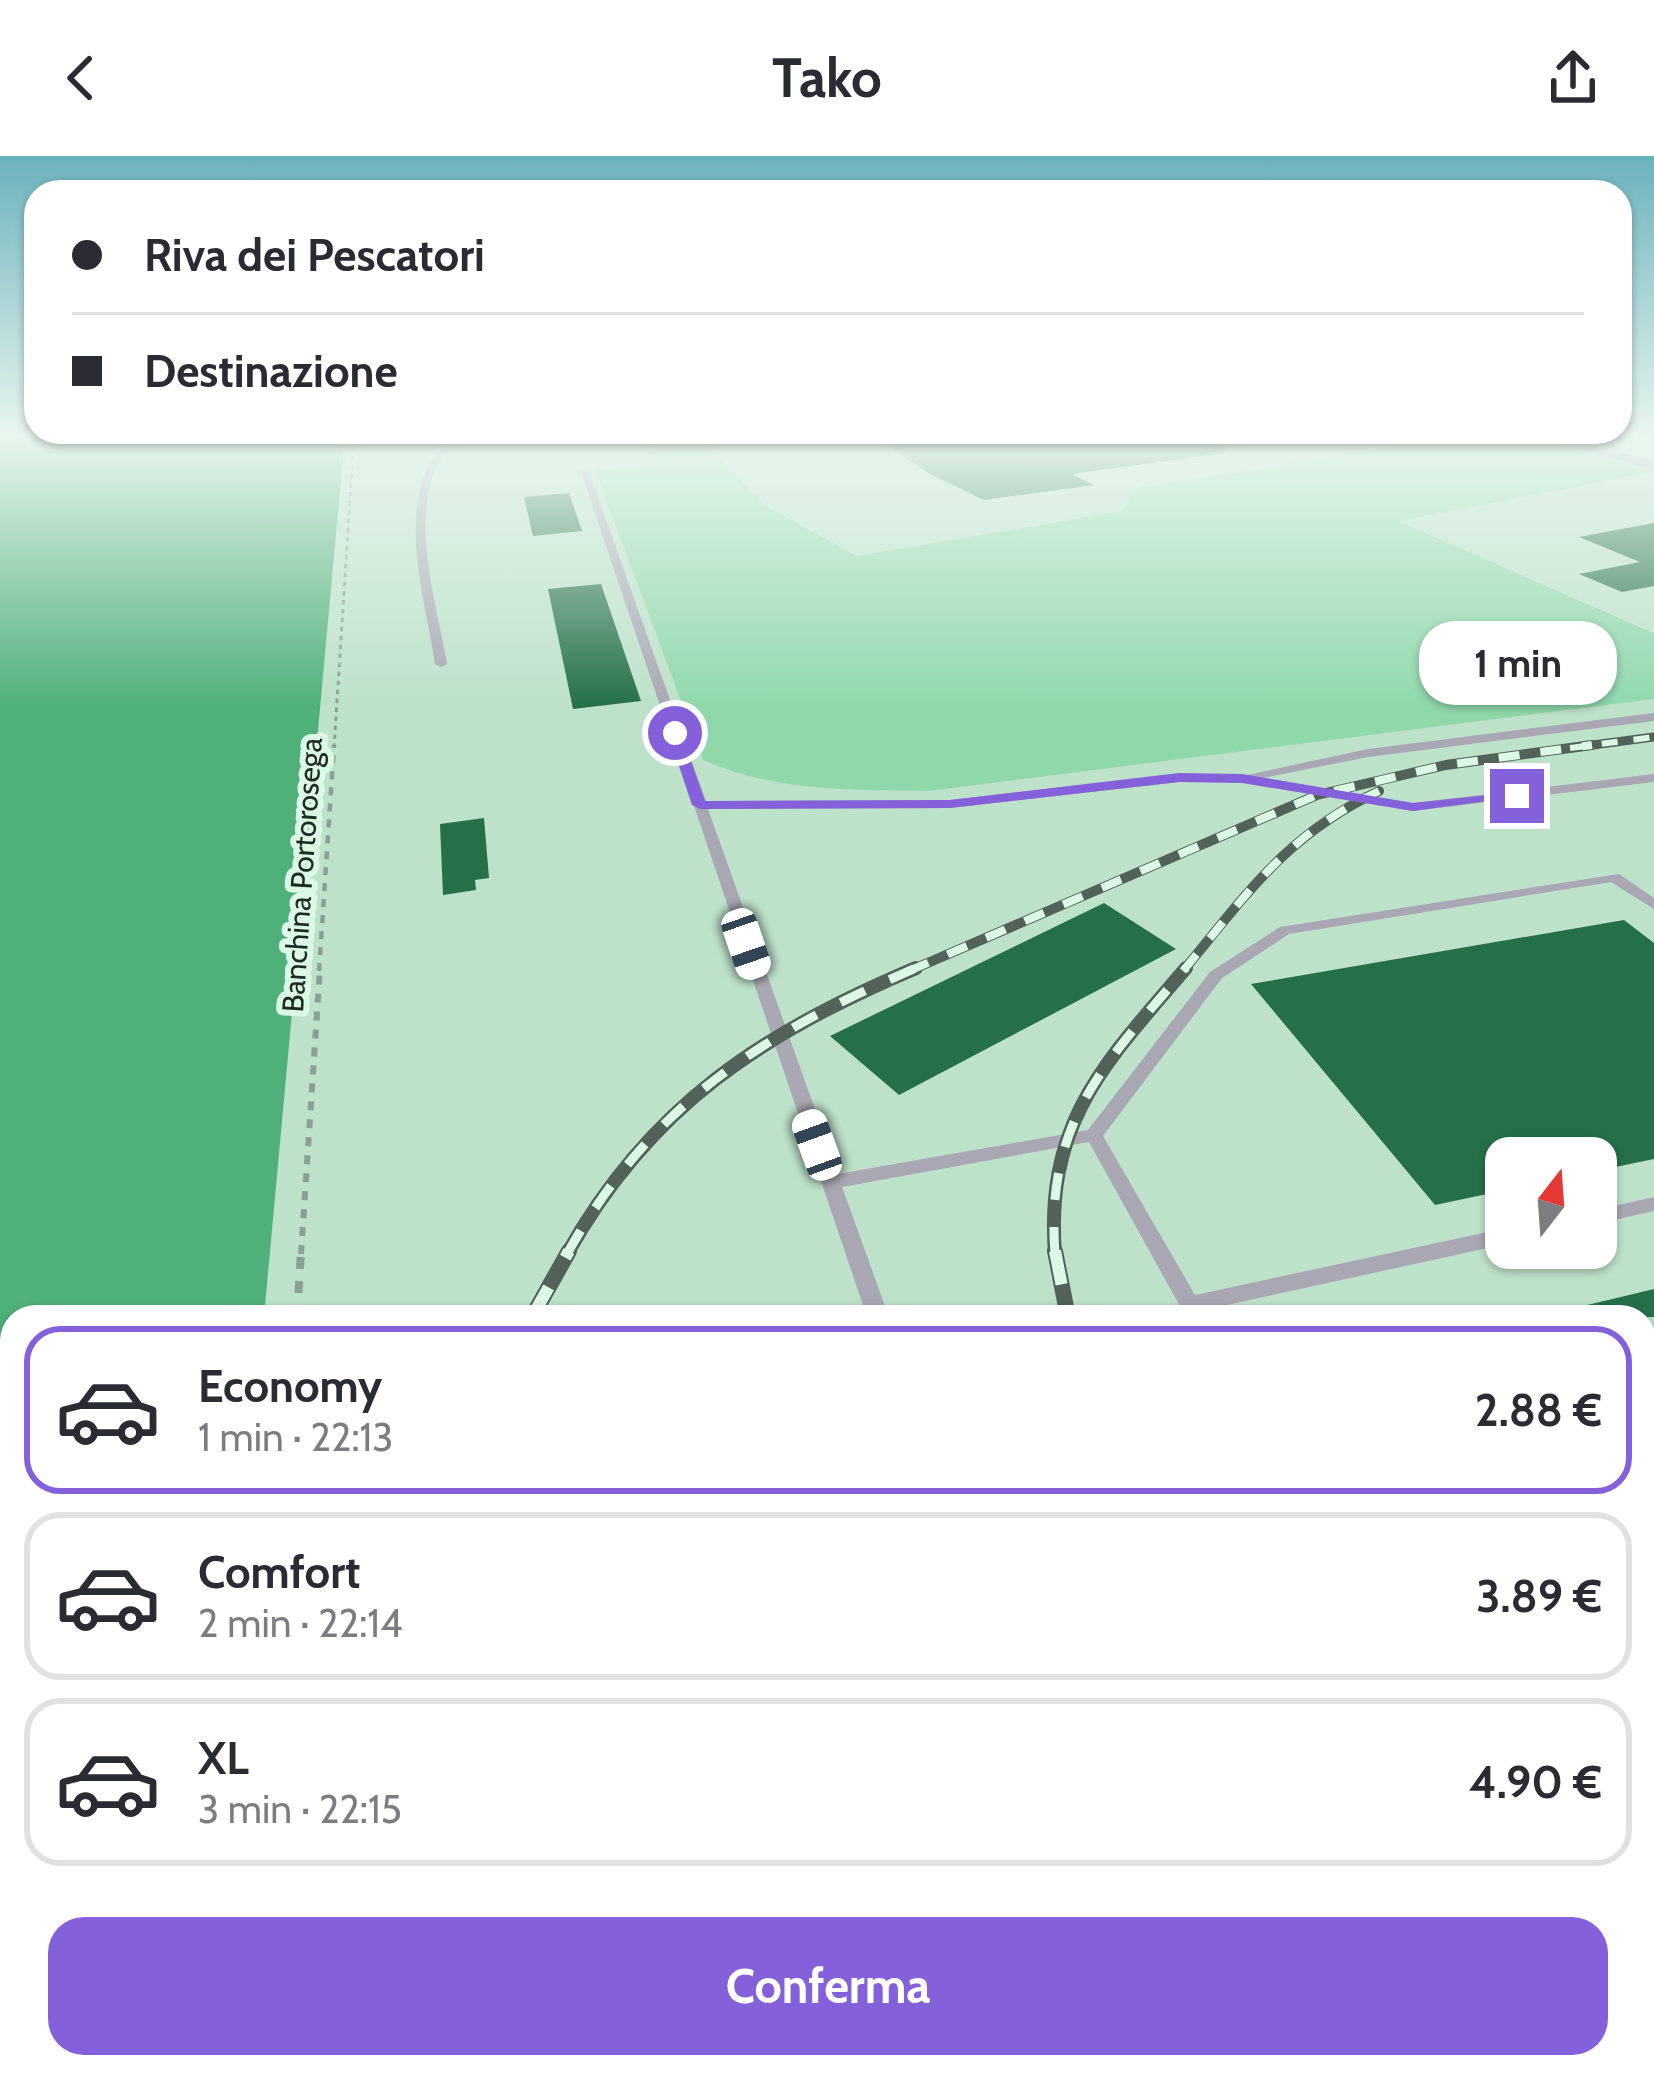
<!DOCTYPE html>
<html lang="it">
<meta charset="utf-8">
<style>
body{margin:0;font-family:Cabin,sans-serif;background:#f2f2f3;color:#2b2b33;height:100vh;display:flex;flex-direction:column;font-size:45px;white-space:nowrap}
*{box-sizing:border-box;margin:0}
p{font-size:39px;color:#7c7c81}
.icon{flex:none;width:66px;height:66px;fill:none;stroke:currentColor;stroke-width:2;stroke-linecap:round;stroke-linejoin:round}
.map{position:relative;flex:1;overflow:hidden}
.panel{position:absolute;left:0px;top:1149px;width:1656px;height:774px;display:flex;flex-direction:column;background:#fff;border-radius:36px 36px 0 0;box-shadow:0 3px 9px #0004}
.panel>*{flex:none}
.top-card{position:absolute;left:24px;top:24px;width:1608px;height:264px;border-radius:36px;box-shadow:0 3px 9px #0004;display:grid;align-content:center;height:264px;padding:0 48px;background:#fff}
.needle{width:78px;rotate:17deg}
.tools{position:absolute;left:1485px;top:981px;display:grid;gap:24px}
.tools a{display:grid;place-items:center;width:132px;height:132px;border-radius:24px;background:#fff;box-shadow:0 3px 9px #0004;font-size:60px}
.end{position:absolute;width:54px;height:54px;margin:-27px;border:15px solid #8460db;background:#fff;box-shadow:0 0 0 6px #fff}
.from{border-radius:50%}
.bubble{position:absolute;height:84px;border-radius:36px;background:#fff;box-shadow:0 3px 9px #0004;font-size:39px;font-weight:700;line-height:84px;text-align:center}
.car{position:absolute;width:36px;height:72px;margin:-36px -18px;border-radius:15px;box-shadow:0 0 9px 3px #0007;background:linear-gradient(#fff 24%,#345 0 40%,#fff 0 76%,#345 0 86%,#fff 0)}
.top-card b{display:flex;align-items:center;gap:42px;height:114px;font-size:45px}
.top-card b+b{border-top:3px solid #e1e1e2}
.top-card i{width:30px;height:30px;background:#2b2b33}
ul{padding:21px 0 0;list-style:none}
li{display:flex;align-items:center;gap:36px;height:168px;margin:0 24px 18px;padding:0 24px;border:6px solid #e1e1e2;border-radius:36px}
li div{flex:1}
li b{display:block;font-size:45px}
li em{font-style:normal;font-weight:700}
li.on{border-color:#8460db}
li>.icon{width:108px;height:108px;stroke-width:1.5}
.primary-button{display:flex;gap:24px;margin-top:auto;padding:24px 48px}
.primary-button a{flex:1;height:138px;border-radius:36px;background:#8460db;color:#fff;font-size:48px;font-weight:700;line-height:138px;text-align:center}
header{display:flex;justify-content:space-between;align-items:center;height:156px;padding:0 48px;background:#fff;font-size:54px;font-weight:700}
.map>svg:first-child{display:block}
</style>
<header><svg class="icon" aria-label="back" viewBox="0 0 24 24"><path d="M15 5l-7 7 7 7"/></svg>Tako<svg class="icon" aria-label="share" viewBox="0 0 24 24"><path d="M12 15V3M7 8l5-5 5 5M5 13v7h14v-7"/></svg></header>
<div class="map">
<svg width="1654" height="1923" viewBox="0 0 1654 1923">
<rect width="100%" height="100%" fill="#cfebd9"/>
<g fill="#bde1c9" fill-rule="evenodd">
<path d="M345,281H644L663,308L595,315L929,635L1654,543V1923H194L196,1911H1644V1161H264ZM1506,1002H1596V1092H1506Z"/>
<path d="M701,281H1463L1137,332L1122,355L857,400L764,349Z"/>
<path d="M1654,316V476L1395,364L1621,323Z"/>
</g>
<path fill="#90d8ac" d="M644,281H700L764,349L857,400L1122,355L1137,332L1463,281H1530L1654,316L1398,365L1654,477V543L929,635C851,634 776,636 703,604L595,314L662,308Z"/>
<path fill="#50b07b" d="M0,281H345L264,1161H12V1911H196L194,1923H0Z"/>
<g fill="#257049">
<path d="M876,281H1224L1225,297L1072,318L1094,329L984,344L928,317Z"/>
<path d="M569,337L582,375L533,380L524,341Z"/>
<path d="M1654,367V430L1622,436L1579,418L1640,406L1579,381Z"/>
<path d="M601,428L641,545L573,553L548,433Z"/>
<path d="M484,662L489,722L475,724L476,734L443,739L440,668Z"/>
<path d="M1104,747L1176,793L899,939L830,880Z"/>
<path d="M1624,764L1654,787V1003L1596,1015V1002H1506V1034L1435,1049L1251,828Z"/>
<path d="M1654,1133V1161H1580L1579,1151Z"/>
</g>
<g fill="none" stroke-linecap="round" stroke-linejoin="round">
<path stroke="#8ba093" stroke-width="3" stroke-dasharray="4.5 4.5" stroke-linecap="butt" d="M334,592L354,281"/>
<path stroke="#8ba093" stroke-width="4.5" stroke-dasharray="8 8" stroke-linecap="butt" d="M319,815L334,589"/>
<path stroke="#8ba093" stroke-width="6" stroke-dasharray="9 9" stroke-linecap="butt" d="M301,1098L320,812"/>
<path stroke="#8ba093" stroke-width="8" stroke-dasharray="12 12" stroke-linecap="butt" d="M297,1161L301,1095"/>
<path stroke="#8ba093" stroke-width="9" stroke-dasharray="15 15" stroke-linecap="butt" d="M247,1923L248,1911"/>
<g fill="#a9a7b3" fill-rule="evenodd">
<path d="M449,281H457C451,288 444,296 440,304C408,360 437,448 447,508L441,511L435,508C426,445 398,363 432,303C436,295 444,288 449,281Z"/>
<path d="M585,314L589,316L706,645L950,644L1179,618L1247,619L1368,593L1654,557V565L1368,601L1263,622L1413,647L1654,618V626L1413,655L1242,626H1179L950,652L708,653L838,1018L1088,974L1210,816L1280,771L1619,718L1654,742V753L1611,726L1289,778L1222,822L1103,980L1195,1139L1506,1072V1088L1204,1154L1208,1161H1186L1089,986L842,1031L889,1161H867L581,316Z"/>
<path d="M1654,1041V1055L1596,1068V1054Z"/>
<path d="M1654,1473V1499L1644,1502V1476Z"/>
<path d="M1644,1894L1654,1898V1923H1633L1628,1911H1644Z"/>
<path d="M1125,1911H1157L1162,1923H1130Z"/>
</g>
<path fill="#a9a7b3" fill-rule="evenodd" d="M1535,281H1560L1654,305V315Z"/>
<g stroke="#526258" stroke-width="9">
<path id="rail-far4" d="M1570,592L1654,581"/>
</g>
<g stroke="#526258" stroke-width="10">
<g id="rail-far3">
<path d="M909,815L1317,639L1446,609L1592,589"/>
<path d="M1183,815C1247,738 1286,679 1379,635"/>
</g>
</g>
<g stroke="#526258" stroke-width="14">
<g id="rail-far2">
<path d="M567,1098C650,949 763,877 916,812"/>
<path d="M1055,1098C1045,965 1105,907 1186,812"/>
</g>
</g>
<g stroke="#526258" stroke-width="16">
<g id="rail-far1">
<path d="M1055,1095L1068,1161"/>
<path d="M532,1161L569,1095"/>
</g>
</g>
<g stroke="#526258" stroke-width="20">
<g id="rail">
<path d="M461,1911V1923"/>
<path d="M1429,1911L1435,1923"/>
<path d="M1478,1911L1484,1923"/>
</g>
</g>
<use href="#rail-far4" stroke="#dcf9e6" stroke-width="6" stroke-dasharray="16" stroke-linecap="butt"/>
<use href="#rail-far3" stroke="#dcf9e6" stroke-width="8" stroke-dasharray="21" stroke-linecap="butt"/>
<use href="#rail-far2" stroke="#dcf9e6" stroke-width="9" stroke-dasharray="27" stroke-linecap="butt"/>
<use href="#rail-far1" stroke="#dcf9e6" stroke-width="12" stroke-dasharray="34" stroke-linecap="butt"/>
<use href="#rail" stroke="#dcf9e6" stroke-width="15" stroke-dasharray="44" stroke-linecap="butt"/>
</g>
<linearGradient id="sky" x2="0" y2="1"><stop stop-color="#6bb2bc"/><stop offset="0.51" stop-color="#e9f6ee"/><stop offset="1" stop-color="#e9f6ee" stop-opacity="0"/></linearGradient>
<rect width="1654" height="550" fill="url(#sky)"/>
<path fill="#8460db" d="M675,573L681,577L705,645L950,644L1179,617L1242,618L1413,647L1517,636L1524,640L1413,655L1242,627L1179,626L950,652L700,653L692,649L668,577Z"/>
<g text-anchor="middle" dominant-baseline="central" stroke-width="12" stroke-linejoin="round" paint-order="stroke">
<g font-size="30" fill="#1f2a23" stroke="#dcf9e6">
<text transform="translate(302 719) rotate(-86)">Banchina Portorosega</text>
</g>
</g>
</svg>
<div class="tools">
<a><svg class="needle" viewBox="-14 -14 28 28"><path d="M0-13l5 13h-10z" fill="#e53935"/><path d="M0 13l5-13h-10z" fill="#7c7c81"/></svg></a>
</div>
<i class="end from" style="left:675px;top:577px"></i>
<i class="end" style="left:1517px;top:640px"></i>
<div class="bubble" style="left:1419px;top:465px;width:198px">1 min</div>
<i class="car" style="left:746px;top:788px;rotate:161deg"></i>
<i class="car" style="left:817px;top:989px;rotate:340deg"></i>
<div class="top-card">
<b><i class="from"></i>Riva dei Pescatori</b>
<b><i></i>Destinazione</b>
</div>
<section class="panel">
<ul>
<li class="on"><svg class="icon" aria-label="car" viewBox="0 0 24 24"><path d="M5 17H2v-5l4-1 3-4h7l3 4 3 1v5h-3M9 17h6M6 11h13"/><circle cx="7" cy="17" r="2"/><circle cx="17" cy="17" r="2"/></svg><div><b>Economy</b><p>1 min · 22:13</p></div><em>2.88 €</em></li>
<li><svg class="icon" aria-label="car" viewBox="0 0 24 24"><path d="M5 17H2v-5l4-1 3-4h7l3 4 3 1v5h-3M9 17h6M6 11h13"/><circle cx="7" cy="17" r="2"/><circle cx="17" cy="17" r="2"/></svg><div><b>Comfort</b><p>2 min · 22:14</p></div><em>3.89 €</em></li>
<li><svg class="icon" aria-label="car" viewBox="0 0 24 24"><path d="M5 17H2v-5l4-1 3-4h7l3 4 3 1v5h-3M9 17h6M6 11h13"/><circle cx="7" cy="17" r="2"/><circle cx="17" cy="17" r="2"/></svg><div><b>XL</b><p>3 min · 22:15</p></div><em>4.90 €</em></li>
</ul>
<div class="primary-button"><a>Conferma</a></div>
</section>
</div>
